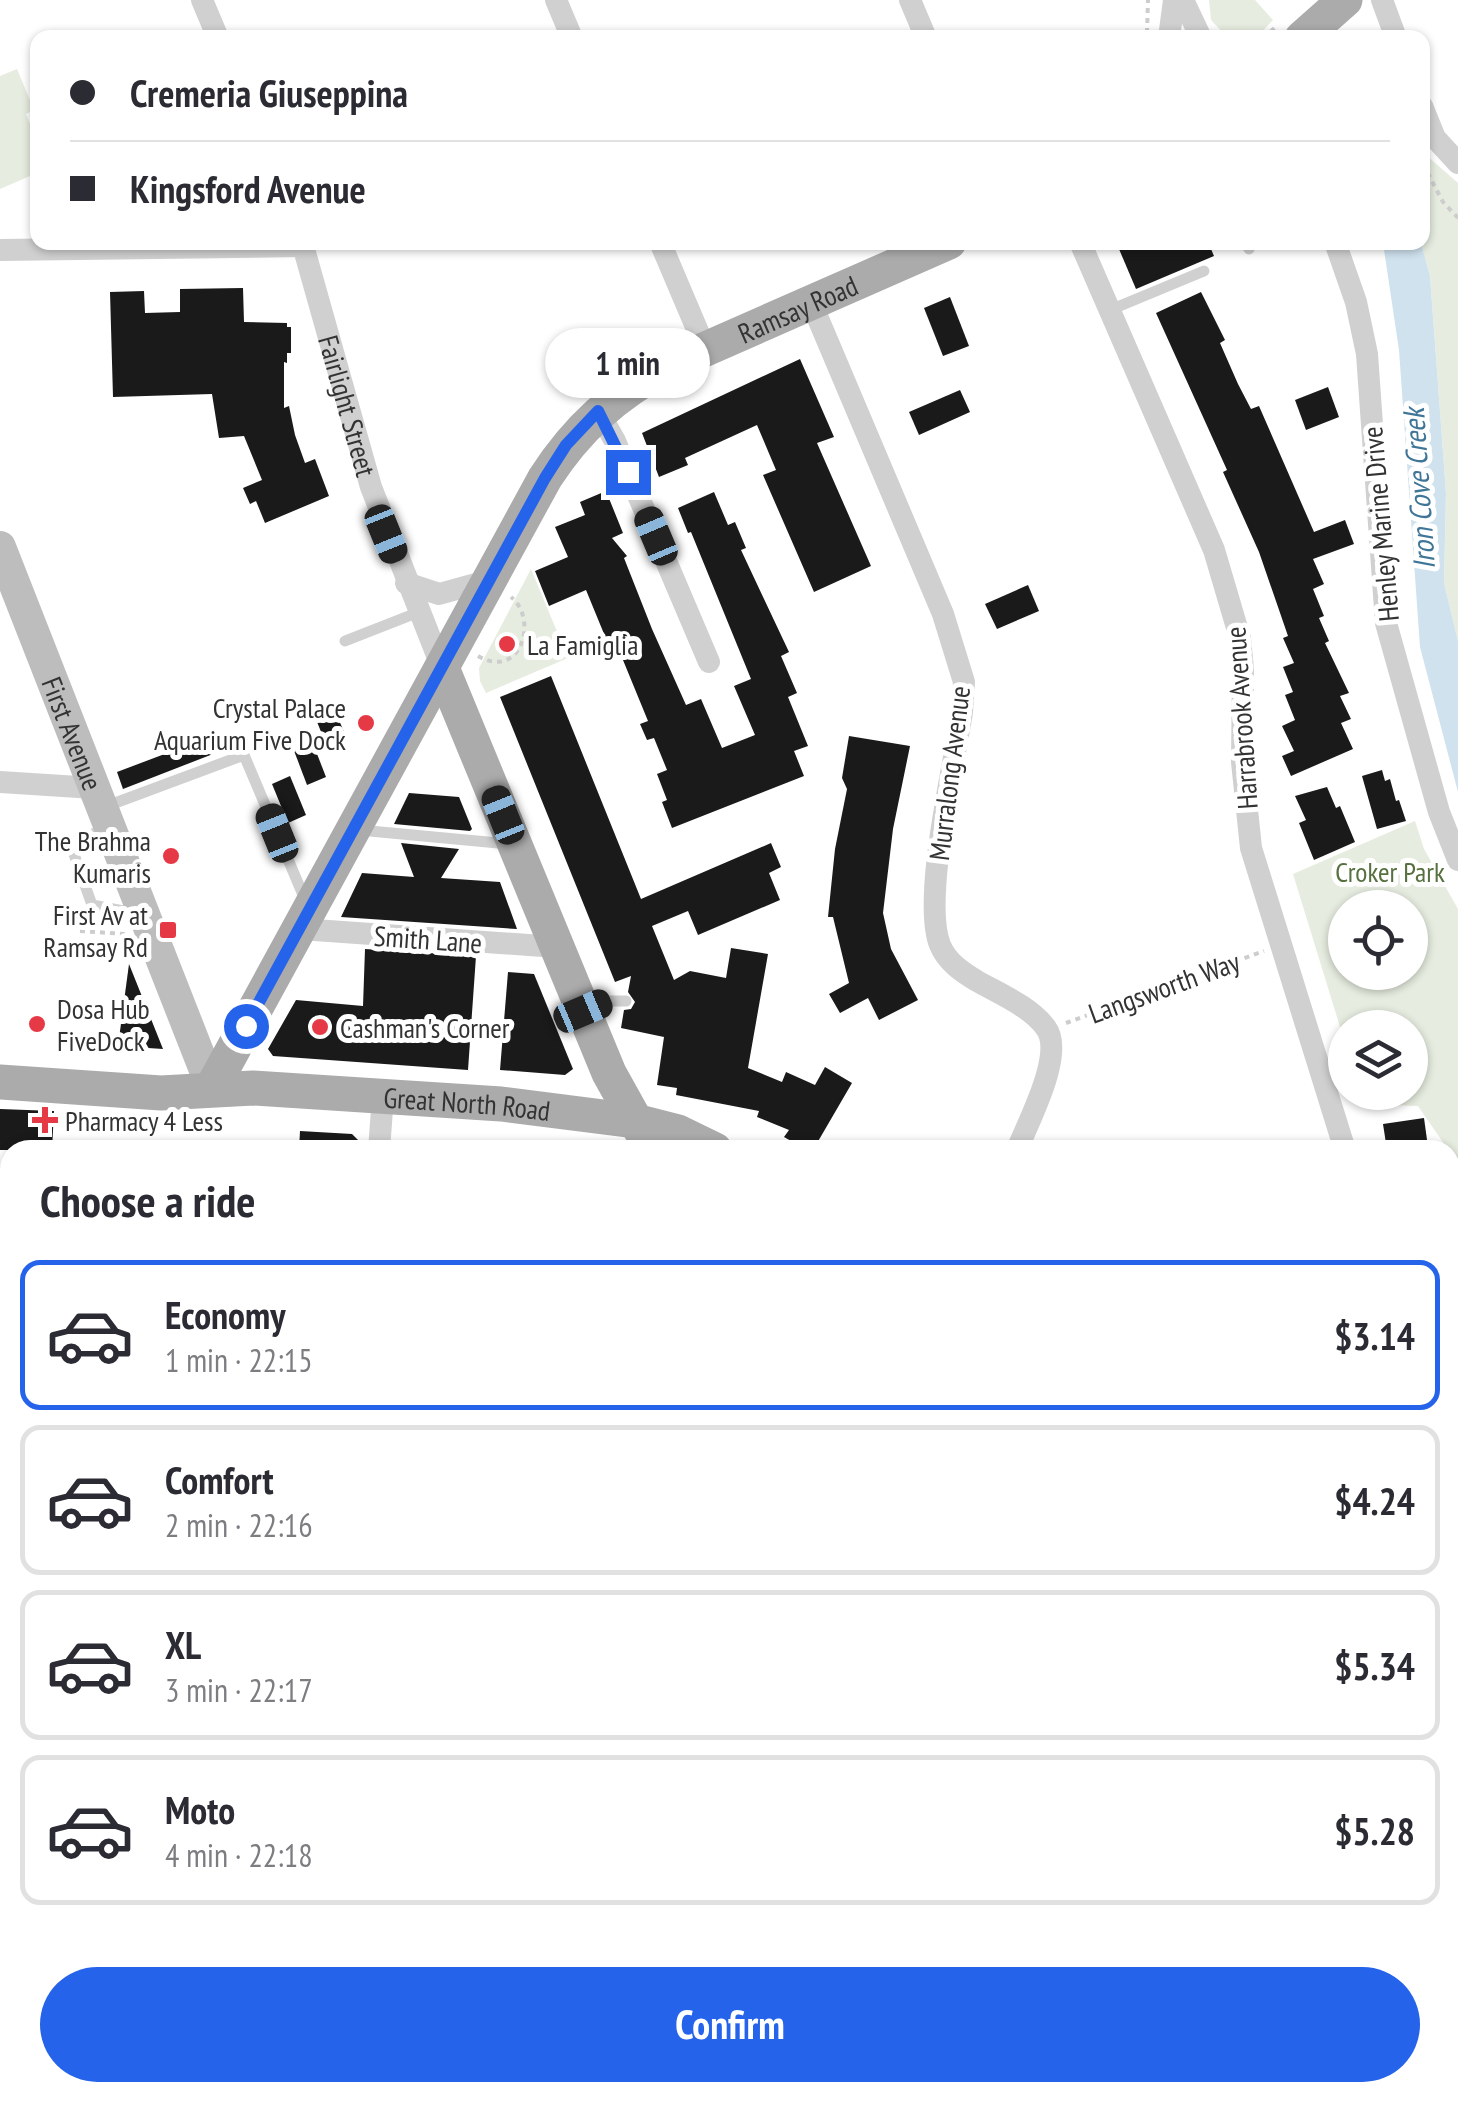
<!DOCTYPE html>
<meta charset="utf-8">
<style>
body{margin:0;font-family:"PT Sans Narrow",sans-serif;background:#f2f2f3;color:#2b2b33;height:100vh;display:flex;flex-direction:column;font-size:38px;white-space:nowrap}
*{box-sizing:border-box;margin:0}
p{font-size:32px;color:#7c7c81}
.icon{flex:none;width:55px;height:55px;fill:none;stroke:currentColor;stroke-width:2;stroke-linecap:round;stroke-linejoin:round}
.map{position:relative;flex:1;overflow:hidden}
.side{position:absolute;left:0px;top:1140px;width:1460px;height:962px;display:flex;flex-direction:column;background:#fff;border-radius:30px 30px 0 0;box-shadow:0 2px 8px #0004}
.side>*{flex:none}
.top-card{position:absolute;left:30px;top:30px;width:1400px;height:220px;border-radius:20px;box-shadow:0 2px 8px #0004;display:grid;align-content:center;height:220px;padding:0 40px;background:#fff}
.buttons{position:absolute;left:1328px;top:890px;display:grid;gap:20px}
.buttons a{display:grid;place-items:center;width:100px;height:100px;border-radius:50%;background:#fff;box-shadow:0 2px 8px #0004;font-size:50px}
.end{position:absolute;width:45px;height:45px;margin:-22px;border:12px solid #2563eb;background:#fff;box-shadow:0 0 0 5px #fff}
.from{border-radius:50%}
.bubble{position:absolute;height:70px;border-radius:35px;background:#fff;box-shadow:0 2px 8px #0004;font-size:32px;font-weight:800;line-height:70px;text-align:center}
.car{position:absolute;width:30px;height:60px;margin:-30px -15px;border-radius:12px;box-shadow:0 0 8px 2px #0007;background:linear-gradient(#222 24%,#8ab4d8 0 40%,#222 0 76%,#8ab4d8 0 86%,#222 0)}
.top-card b{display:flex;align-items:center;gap:35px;height:95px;font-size:38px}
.top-card b+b{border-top:2px solid #e1e1e2}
.top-card i{width:25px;height:25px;background:#2b2b33}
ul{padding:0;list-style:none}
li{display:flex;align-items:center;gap:30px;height:150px;margin:0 20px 15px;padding:0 20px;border:5px solid #e1e1e2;border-radius:20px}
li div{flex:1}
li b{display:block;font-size:38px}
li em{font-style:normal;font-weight:800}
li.current{border-color:#2563eb}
li>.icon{width:90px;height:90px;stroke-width:1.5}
h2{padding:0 40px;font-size:45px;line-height:120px}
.cta{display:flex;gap:20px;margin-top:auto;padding:20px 40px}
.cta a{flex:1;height:115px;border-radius:60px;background:#2563eb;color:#fff;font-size:40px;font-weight:800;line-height:115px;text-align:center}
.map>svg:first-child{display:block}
</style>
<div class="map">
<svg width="1458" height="2101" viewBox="0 0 1458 2101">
<rect width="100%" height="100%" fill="#fff"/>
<g fill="#e6ecdf" fill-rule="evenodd">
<path d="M1209,0H1255L1273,20L1257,37H1227L1211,20Z"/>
<path d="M17,69L34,110L26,114L31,126L37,123V173L0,189V76Z"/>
<path d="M1423,146L1426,155L1458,183V641L1444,583L1446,493L1430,276L1421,243Z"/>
<path d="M531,569L568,658L486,693L480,681L479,668Z"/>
<path d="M1415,821L1424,849L1458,909V1164L1418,1106L1364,1104L1360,1093L1410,1092V1028H1345V1043L1293,874ZM1345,908H1410V972H1345Z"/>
</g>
<path fill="#cfe2ee" d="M1383,243H1421L1430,276L1446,493L1444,583L1458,641V792L1420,647L1399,350Z"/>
<g fill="#1a1a1a">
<path d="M1116,242H1208L1214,256L1136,289Z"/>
<path d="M243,288L244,322L287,323V327H291V353H287V363L284,362V408L289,406L295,435L305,463L315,459L329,496L265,523L256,501L250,504L243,488L262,480L244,436L219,438L212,394L113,397L110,292L144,291L145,313L180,312V289Z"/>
<path d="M1201,292L1225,340L1220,343L1238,384L1251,409L1259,406L1314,532L1345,520L1354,544L1313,559L1324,584L1313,589L1324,616L1319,618L1329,641L1325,643L1349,693L1340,696L1351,719L1341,723L1353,749L1291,776L1282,756L1294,751L1282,726L1295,720L1285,695L1293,692L1283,667L1294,663L1283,638L1288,636L1259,552L1223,472L1227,470L1156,313Z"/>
<path d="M950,297L969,346L943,356L924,308Z"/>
<path d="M800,359L834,437L817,443L871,566L814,592L763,475L776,470L757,425L685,458L688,465L659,477L642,433Z"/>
<path d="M1328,387L1339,417L1306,430L1295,400Z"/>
<path d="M960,390L970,412L919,435L909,412Z"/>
<path d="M606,491L623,533L612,538L627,556L624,558L652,629L686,705L701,699L722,748L755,735L734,686L751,679L691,532L688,533L678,508L714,492L728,525L735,522L746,548L741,550L789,652L781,656L797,693L788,697L808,746L794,751L804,776L672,828L662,802L667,800L657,774L667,770L654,738L647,740L640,724L648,721L616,643L609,646L586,590L549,606L535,571L568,557L555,527L585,515L580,502Z"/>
<path d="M1028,585L1039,611L997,629L985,604Z"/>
<path d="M551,676L641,899L771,843L781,867L769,873L780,900L698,935L688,911L652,926L674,980L690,971L726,978L731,948L768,954L748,1068L782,1082L786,1072L815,1085L825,1067L852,1083L813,1150H807L784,1137L789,1130L757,1117L759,1111L676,1095L677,1088L657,1085L664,1037L621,1028L624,1010L631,1009L635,1002L628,992L631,976L615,982L500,697Z"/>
<path d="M332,704L348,741L328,749L313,712Z"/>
<path d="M849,736L910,746L893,829L883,913L891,949L918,1000L879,1020L868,998L840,1013L829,994L849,983L833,917H828L835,849L847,789L842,778Z"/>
<path d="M207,738L213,754L123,789L117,772Z"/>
<path d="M312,741L326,777L307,785L293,748Z"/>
<path d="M1382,770L1385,781L1390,779L1396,801L1399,800L1406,821L1377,829L1362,776Z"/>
<path d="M290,776L306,815L288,823L272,784Z"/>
<path d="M1327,787L1336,808L1340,806L1355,842L1314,860L1299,823L1306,820L1295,796Z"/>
<path d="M409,793L459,797L472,829L470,831L394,824Z"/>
<path d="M401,843L459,849L441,878L500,882L517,929L341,917L362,873L414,877Z"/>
<path d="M365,949L476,956L468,1070L273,1056L268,1049L296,1000L363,1006Z"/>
<path d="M129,964L163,1049L118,1046Z"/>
<path d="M508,972L534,974L573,1069L565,1075L500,1070Z"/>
<path d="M0,1109L54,1111L52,1150H0Z"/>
<path d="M1424,1118L1428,1147L1387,1150L1383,1124Z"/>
<path d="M300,1131L352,1134L364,1146V1150H299Z"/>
</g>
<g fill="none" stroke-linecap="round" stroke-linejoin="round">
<g stroke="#cdcdcd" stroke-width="4" stroke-dasharray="5 5" stroke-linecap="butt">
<path d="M1147,33L1148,0"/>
<path d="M1263,38L1277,26"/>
<path d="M1423,164L1443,202L1458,218"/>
<path d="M478,656C521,681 539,619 511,597"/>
<path d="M80,931L125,934"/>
<path d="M1066,1023L1264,951"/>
<path d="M1450,1788L1458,1789"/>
</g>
<g stroke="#d0d0d0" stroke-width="11">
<path d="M1245,242L1249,249"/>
<path d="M1110,310L1204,271"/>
<path d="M345,641L419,612"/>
<path d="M107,806L244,755L306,902"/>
<path d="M105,829L70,843L92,905L139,914"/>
<path d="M359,830L509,844"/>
<path d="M587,1009L607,1001H626"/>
<path d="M0,1229L10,1230"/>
</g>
<g stroke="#d0d0d0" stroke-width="22">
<path d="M202,0L218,38"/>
<path d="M556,0L572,38"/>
<path d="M910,0L926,38"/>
<path d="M1183,0L1201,38"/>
<path d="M1382,0L1396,38"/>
<path d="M1169,38L1174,0"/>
<path d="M1422,106L1435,138L1458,163"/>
<path id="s1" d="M302,242L371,487L442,668"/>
<path d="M660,242L705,348"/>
<path d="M1080,242L1214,550L1240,638L1243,669L1242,762L1251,848L1345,1150"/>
<path d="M1335,242L1356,302L1367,354L1386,623L1439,812L1458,860"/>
<path d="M0,250L304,246"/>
<path d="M811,302L943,614L964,682L962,712C954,765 922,900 940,945C947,962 962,972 977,981C1000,994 1031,1007 1046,1028C1065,1054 1028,1122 1017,1150"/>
<path d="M598,411L615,441L709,662"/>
<path d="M406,583L439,594L490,580"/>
<path d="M0,782L94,788"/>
<path d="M300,929L557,947"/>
<path d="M379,1150L383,1096"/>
<path d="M1450,1815L1458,1816"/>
<path d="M0,2069H10"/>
<path d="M550,2092L606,2095"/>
<path d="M343,2101L344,2092"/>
</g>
<path stroke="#bdbdbd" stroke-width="32" id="s2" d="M0,547L212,1088"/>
<g stroke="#ababab" stroke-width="35">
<path d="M1302,38L1345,0"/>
<path d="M442,668L609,1073L644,1136"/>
<path id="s3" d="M0,1082L161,1093L253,1088L501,1104L635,1121L678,1132L715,1150"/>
<path id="s4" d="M212,1088L545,478C578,427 615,395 667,366L949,242"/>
<path d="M1450,1503H1458"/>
<path d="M606,2101V2092"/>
</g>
<g stroke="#9a9a9a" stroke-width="42">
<path d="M1450,1960L1458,1948"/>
<path d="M1450,2012L1458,1999"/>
<path d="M1394,2101L1399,2092"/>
</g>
</g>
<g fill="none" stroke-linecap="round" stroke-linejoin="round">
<path stroke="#2563eb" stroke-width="12" d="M246,1026L545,478L566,445L598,411L628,472"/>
</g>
<g fill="#e63946" stroke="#fff" stroke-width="4">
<circle cx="507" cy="644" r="10"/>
<circle cx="366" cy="723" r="10"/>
<circle cx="171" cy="856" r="10"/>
<rect x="158" y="920" width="20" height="20" rx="5"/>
<circle cx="37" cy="1024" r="10"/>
<circle cx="320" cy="1027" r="10"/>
<path d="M40 1105h10v10h10v10h-10v10h-10v-10h-10v-10h10z"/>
</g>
<g text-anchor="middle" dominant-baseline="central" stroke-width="10" stroke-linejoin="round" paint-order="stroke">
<g font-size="28" fill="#333" stroke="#fff">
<text stroke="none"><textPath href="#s4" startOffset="1005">Ramsay Road</textPath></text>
<text stroke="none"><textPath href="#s1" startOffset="170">Fairlight Street</textPath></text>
<text transform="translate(1380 524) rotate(-95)">Henley Marine Drive</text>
<text transform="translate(1241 718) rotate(-94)">Harrabrook Avenue</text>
<text stroke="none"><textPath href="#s2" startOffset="200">First Avenue</textPath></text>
<text transform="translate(949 773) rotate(-83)">Murralong Avenue</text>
<text transform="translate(428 939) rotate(4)">Smith Lane</text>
<text transform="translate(1164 987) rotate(-20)">Langsworth Way</text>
<text stroke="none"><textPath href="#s3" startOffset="468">Great North Road</textPath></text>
</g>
<g font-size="28" fill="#333" stroke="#fff" text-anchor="start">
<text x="527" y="644">La Famiglia</text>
<text x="346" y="707" text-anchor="end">Crystal Palace<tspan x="346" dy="32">Aquarium Five Dock</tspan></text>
<text x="151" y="840" text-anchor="end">The Brahma<tspan x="151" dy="32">Kumaris</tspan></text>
<text x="148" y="914" text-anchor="end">First Av at<tspan x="148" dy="32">Ramsay Rd</tspan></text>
<text x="57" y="1008">Dosa Hub<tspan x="57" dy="32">FiveDock</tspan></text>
<text x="340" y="1027">Cashman's Corner</text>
<text x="65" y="1120">Pharmacy 4 Less</text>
</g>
<g font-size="28" fill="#56703f" stroke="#fff">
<text x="1390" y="871">Croker Park</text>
</g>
<g font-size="30" font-style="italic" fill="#3f7597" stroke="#fff">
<text transform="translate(1418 489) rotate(-94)">Iron Cove Creek</text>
</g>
</g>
</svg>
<div class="buttons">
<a><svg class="icon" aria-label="locate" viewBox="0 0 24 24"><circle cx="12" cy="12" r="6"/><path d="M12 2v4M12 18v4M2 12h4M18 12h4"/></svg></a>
<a><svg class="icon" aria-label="layers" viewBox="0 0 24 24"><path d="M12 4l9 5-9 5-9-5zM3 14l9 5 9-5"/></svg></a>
</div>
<i class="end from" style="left:246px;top:1026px"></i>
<i class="end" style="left:628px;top:472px"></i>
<div class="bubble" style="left:545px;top:328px;width:165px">1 min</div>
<i class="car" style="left:386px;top:534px;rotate:158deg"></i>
<i class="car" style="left:656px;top:536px;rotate:337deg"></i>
<i class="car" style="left:503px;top:815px;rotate:338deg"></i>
<i class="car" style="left:277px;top:833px;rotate:338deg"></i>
<i class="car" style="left:583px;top:1011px;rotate:67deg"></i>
<div class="top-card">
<b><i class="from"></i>Cremeria Giuseppina</b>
<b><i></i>Kingsford Avenue</b>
</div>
<section class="side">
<h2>Choose a ride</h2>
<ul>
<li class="current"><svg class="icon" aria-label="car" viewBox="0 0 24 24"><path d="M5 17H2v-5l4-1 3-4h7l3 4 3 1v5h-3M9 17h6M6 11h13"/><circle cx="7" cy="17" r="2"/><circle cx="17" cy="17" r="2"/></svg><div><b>Economy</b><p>1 min · 22:15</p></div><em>$3.14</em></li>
<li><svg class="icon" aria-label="car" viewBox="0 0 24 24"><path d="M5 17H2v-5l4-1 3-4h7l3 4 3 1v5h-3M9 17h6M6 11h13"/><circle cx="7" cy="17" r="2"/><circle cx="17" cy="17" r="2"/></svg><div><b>Comfort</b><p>2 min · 22:16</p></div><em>$4.24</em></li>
<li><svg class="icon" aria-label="car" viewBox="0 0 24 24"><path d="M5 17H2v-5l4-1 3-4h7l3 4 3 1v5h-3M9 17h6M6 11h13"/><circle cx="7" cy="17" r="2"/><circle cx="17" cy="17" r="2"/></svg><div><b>XL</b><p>3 min · 22:17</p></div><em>$5.34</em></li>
<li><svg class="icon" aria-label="car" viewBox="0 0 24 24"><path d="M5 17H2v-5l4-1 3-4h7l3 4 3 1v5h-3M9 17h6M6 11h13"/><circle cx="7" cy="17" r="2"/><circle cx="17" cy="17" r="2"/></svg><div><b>Moto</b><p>4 min · 22:18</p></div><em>$5.28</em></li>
</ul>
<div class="cta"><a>Confirm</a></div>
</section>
</div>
